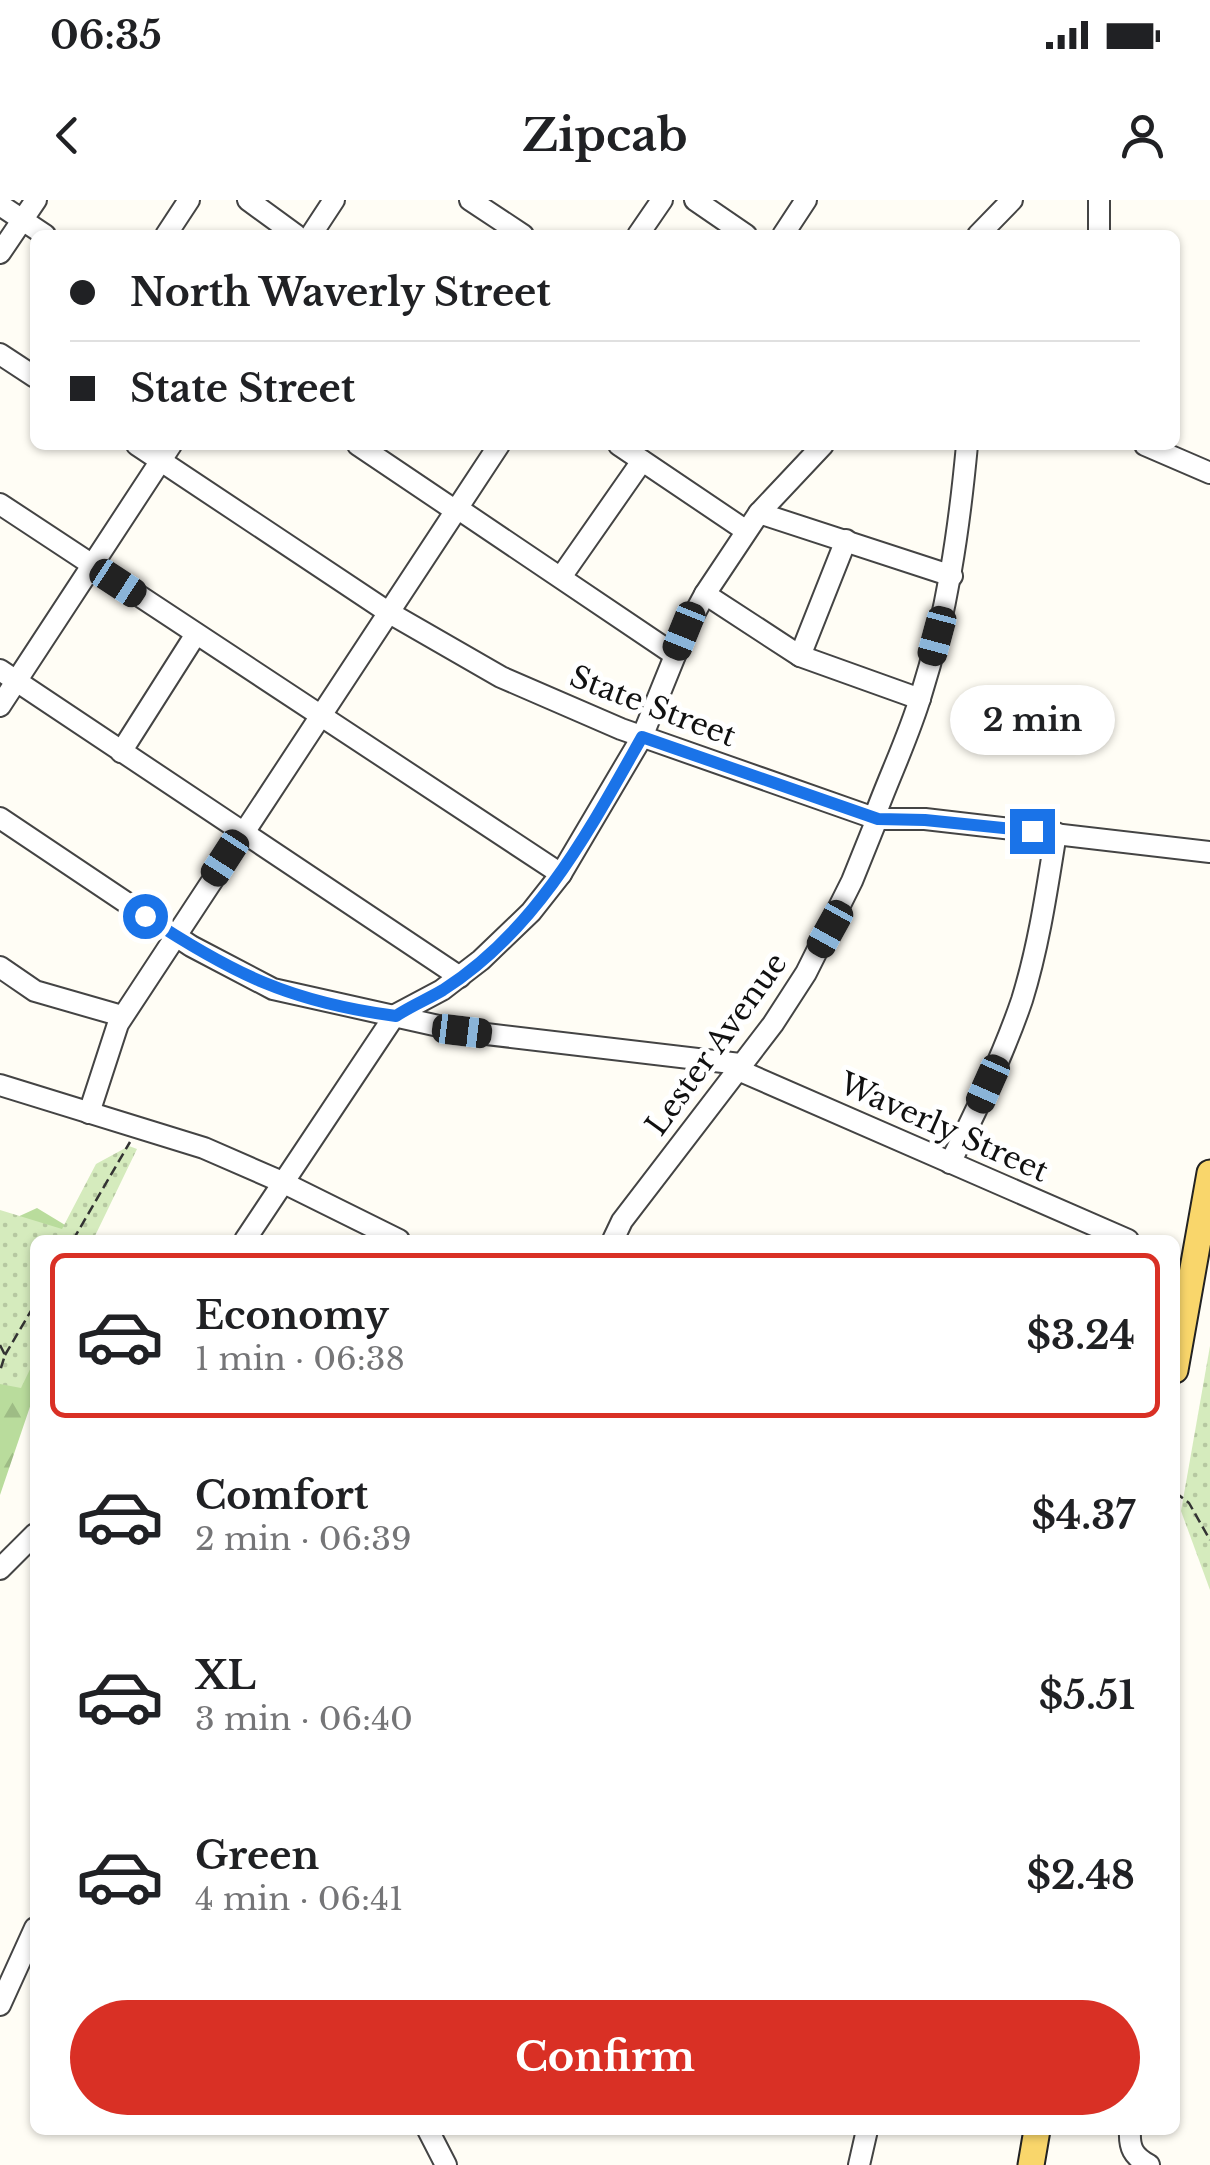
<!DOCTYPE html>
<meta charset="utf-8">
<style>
body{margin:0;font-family:"Libre Baskerville",serif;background:#f6f6f6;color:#202124;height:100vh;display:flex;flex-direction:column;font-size:38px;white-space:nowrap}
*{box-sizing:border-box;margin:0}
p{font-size:32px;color:#757577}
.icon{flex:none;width:55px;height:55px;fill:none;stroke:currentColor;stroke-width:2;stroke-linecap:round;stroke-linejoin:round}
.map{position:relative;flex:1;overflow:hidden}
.drawer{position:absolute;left:30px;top:1035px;width:1150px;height:900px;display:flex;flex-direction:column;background:#fff;border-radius:15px;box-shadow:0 2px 8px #0004}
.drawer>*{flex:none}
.hud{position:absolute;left:30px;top:30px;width:1150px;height:220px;border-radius:15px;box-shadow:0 2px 8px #0004;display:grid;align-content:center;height:220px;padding:0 40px;background:#fff}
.end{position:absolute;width:45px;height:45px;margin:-22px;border:12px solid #1a73e8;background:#fff;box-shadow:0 0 0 5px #fff}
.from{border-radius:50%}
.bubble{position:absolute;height:70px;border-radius:35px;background:#fff;box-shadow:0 2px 8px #0004;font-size:32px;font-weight:800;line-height:70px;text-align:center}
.car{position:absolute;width:30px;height:60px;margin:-30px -15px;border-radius:12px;box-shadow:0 0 8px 2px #0007;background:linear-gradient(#222 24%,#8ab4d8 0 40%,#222 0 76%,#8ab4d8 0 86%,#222 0)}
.hud b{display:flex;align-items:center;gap:35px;height:95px;font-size:38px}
.hud b+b{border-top:2px solid #e0e0e0}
.hud i{width:25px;height:25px;background:#202124}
ul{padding:18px 0 0;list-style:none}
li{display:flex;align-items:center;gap:30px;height:165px;margin:0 20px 15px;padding:0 20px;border:5px solid transparent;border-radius:15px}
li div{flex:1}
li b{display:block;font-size:38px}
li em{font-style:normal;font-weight:800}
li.selected{border-color:#d93025}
li>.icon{width:90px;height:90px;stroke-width:1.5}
.primary-button{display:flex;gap:20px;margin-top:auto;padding:20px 40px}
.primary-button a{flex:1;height:115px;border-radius:60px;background:#d93025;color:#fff;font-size:40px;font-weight:800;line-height:115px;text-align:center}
.status{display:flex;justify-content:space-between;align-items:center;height:70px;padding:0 50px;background:#fff;direction:ltr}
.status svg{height:28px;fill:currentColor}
header{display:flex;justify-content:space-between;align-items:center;height:130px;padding:0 40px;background:#fff;font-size:45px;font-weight:800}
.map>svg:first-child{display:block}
</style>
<div class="status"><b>06:35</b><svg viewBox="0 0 49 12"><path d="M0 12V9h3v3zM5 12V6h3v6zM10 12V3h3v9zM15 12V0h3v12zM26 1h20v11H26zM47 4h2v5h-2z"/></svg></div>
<header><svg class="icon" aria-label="back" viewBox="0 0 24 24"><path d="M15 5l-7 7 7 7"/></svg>Zipcab<svg class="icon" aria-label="person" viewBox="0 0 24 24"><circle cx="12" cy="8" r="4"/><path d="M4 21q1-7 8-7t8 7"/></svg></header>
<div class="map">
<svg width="1210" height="1965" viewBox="0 0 1210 1965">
<defs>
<pattern id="forest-firs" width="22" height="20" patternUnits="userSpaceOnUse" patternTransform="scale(2.5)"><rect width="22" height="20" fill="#b9dc9c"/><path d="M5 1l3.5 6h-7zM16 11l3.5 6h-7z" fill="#9ebc85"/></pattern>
<pattern id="park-dots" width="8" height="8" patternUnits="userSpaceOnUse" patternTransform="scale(2.5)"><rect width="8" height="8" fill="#d5ebbd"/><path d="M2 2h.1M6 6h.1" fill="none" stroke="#b6c8a1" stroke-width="1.8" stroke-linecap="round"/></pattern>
</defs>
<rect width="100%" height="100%" fill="#fffdf5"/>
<path fill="url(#forest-firs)" d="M37,1008L75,1031L35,1040V1192L0,1295V1025Z"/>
<g fill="url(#park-dots)">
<path d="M129,946L137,949L93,1040H35V1159L21,1188L0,1184V1010L62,1029L96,964Z"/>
<path d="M1210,1146V1390L1181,1311Z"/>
</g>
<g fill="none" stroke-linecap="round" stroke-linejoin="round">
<g stroke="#444" stroke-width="24">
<g id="minor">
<path d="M248,0L296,35"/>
<path d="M470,0L523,35"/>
<path d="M695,0L746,35"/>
<path d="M1099,0V35"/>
<path d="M0,5L45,35"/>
<path d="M166,35L189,0"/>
<path d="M311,35L334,0"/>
<path d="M638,35L662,0"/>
<path d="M783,35L806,0"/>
<path d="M978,35L1012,0"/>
<path d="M0,53L36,0"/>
<path d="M0,154L35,177"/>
<path d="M137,245L388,412L501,477L621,529L877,619H925L1210,652"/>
<path d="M358,245L456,311"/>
<path d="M619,245L745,330"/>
<path d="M1145,245L1210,273"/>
<path d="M0,304L561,674"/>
<path d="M457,308L675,455"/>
<path d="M759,313L823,245"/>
<path d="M561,377L642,261"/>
<path d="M705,394L800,456L920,499"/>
<path d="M800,456L846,340"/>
<path d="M0,470L460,777"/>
<path d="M0,506L171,245"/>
<path d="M121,552L196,434"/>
<path d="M0,618L191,746L273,789L461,831L740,864"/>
<path d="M874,618C889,577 909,536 921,495C947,413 959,331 967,245"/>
<path d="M0,767L35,791L122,816"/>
<path d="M736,869L1128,1040"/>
<path d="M0,885L204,948L282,982L399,1040"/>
<path d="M89,913L118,824L499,245"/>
<path d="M950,963C977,910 1003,856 1022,800C1039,745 1047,689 1056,633"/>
<path d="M245,1040L395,815L442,790L481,760L531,712L561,674L642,537L685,431L705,394L759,313L952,376"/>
<path d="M613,1040L622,1021L773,824L806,773L852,681L877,619"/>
<path d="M0,1369L35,1334"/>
<path d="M0,1805L35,1728"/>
<path d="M428,1930L446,1965"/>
<path d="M1130,1930C1129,1948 1133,1956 1149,1965"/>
<path d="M859,1965L867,1930"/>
</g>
</g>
<g stroke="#222" stroke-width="29">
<g id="major">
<path d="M1175,1170L1210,973"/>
<path d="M1031,1965L1037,1930"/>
</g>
</g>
<g stroke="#333" stroke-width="2.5" stroke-dasharray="10 5" stroke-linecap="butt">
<path d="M73,1040L130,942"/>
<path d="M0,1145L5,1155L0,1171"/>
<path d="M5,1155L35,1104"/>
<path d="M1175,1292L1189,1303L1210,1340"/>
</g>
<use href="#minor" stroke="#fff" stroke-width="20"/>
<use href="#major" stroke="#f9d66b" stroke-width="25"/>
</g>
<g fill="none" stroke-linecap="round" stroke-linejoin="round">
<path stroke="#1a73e8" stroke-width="12" d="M145,716C233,774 290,802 396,816C411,806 428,799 443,790C537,730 589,631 642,537L878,619L925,620L1032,631"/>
</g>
<g text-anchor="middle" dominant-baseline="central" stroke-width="10" stroke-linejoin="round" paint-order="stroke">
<g font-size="30" fill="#111" stroke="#fff">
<text transform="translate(653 506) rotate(21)">State Street</text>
<text transform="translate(716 844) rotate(-54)">Lester Avenue</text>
<text transform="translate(944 927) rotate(24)">Waverly Street</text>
</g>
</g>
</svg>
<i class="end from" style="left:145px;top:716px"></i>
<i class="end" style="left:1032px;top:631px"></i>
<div class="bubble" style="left:950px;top:485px;width:165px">2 min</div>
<i class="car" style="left:118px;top:383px;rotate:123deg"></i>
<i class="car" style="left:684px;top:431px;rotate:202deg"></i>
<i class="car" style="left:937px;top:436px;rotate:195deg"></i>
<i class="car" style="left:225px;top:658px;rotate:213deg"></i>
<i class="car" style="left:830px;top:729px;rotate:209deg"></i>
<i class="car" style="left:462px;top:831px;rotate:97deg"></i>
<i class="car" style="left:988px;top:884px;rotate:204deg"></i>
<div class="hud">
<b><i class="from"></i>North Waverly Street</b>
<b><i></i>State Street</b>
</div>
<section class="drawer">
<ul>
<li class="selected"><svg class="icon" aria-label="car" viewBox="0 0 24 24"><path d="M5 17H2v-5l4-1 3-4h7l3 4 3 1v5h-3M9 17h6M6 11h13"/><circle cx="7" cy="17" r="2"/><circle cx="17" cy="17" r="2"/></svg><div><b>Economy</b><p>1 min · 06:38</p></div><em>$3.24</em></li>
<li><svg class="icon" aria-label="car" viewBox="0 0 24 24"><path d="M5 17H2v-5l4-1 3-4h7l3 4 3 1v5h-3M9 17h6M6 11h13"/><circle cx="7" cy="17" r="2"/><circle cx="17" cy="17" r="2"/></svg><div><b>Comfort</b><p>2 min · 06:39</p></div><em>$4.37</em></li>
<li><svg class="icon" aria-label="car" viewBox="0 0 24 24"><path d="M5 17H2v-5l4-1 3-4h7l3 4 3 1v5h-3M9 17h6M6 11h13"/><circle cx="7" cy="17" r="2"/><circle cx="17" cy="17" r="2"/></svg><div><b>XL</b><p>3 min · 06:40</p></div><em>$5.51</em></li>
<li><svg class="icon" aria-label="car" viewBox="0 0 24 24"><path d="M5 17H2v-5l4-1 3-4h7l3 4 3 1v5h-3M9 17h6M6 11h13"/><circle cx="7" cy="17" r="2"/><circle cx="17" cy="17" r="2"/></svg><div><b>Green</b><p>4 min · 06:41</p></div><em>$2.48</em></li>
</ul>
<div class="primary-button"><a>Confirm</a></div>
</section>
</div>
